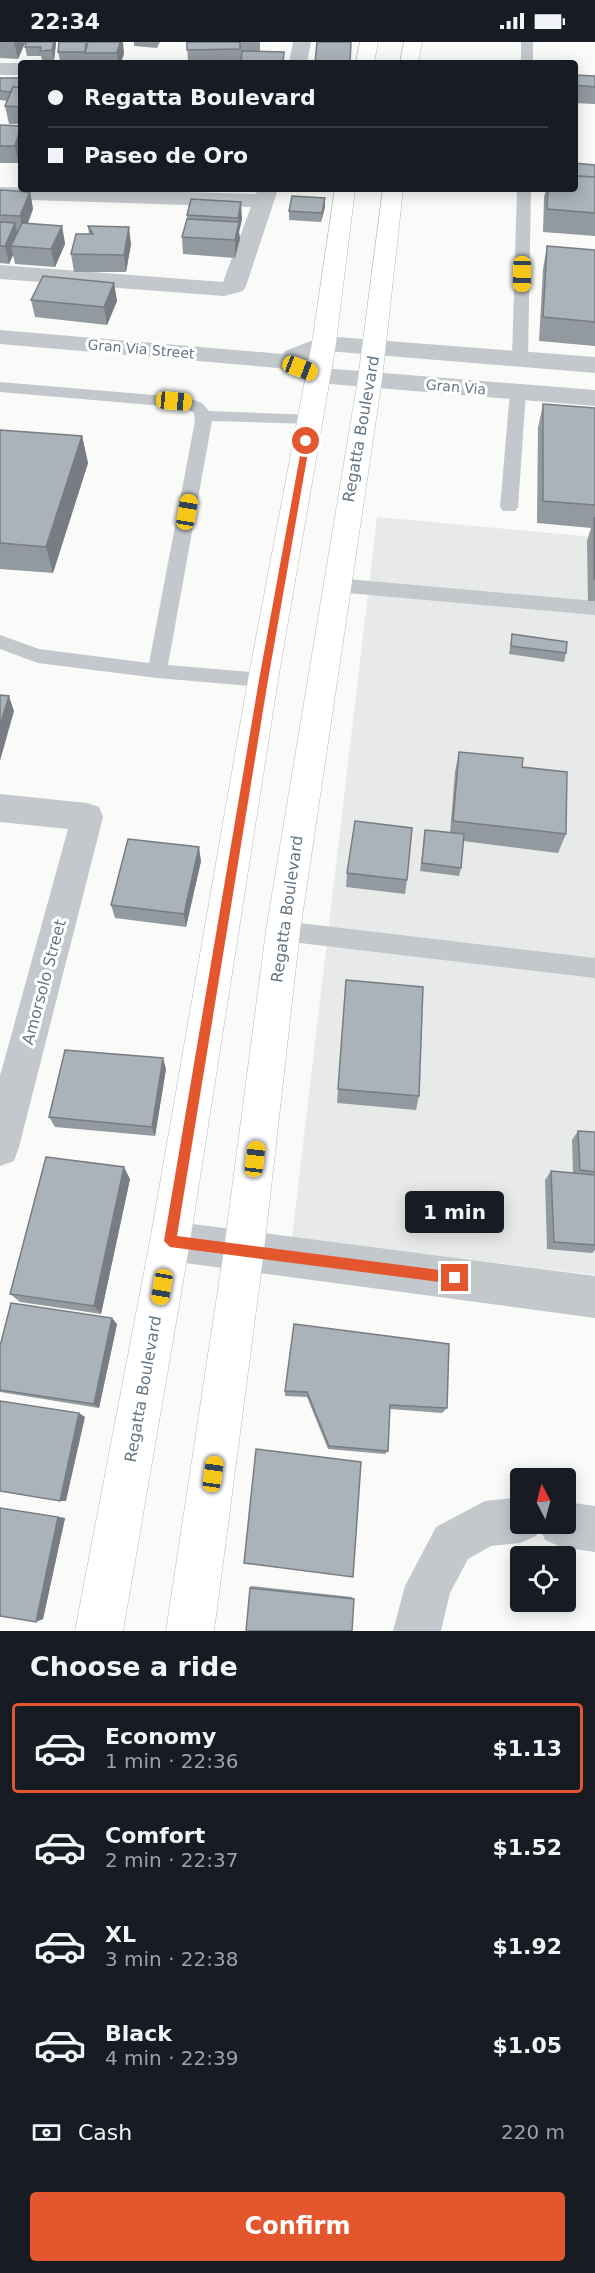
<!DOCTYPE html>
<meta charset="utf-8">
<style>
body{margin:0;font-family:"DejaVu Sans",sans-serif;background:#20242c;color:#f1f3f6;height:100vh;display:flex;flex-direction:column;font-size:22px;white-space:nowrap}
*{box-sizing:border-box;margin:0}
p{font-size:20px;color:#9ea1a6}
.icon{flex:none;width:33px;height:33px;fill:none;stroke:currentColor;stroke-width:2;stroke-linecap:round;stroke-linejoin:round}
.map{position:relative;height:1589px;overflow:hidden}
.panel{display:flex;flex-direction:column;background:#171b24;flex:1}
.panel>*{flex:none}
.banner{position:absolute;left:18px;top:18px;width:560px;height:132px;border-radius:6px;box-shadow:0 3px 15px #0003;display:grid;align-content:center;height:132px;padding:0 30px;background:#171b24}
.needle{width:39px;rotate:354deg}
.controls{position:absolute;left:510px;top:1426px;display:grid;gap:12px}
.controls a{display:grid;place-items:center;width:66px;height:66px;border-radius:6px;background:#171b24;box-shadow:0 3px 15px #0003;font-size:30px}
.end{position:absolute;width:27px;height:27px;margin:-14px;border:8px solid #e4572e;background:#fff;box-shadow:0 0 0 3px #fff}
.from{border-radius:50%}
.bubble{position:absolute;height:42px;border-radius:6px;background:#171b24;box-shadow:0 3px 15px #0003;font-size:20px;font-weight:600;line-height:42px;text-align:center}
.car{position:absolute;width:18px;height:36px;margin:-18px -9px;border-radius:8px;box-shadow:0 0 4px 2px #0007;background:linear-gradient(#f5c518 24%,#345 0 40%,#f5c518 0 76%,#345 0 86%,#f5c518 0)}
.banner b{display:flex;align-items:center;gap:21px;height:57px;font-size:22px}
.banner b+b{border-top:2px solid #363941}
.banner i{width:15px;height:15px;background:#f1f3f6}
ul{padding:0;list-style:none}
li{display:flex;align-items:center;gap:18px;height:90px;margin:0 12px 9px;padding:0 18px;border:3px solid transparent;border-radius:6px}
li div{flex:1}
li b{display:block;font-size:22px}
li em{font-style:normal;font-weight:600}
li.on{border-color:#e4572e}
li>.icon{width:54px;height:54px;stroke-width:1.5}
h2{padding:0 30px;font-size:27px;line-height:72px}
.pay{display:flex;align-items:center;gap:15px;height:66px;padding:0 30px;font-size:22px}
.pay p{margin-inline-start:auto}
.cta{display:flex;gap:12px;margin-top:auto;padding:12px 30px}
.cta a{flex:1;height:69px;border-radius:6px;background:#e4572e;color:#fff;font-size:24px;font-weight:600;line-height:69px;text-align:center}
.status{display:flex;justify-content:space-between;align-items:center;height:42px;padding:0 30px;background:#171b24;direction:ltr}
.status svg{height:16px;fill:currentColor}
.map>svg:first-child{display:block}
</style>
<div class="status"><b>22:34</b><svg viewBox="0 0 49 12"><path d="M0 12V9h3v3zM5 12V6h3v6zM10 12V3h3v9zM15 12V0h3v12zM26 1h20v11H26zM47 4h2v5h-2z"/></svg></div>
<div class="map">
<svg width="595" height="1589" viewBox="0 0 595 1589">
<rect width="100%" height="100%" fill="#fafaf8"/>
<path fill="#e8e9e9" d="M377,475L595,495V1233L292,1196Z"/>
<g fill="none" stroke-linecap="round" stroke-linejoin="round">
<g stroke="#b3babf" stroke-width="1">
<g id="secondary">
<path d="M360,0H378L374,21H356Z"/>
<path d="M404,0H422L418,21H400Z"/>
<path d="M335,147H355L336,301L278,638L190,1199L123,1589H75L150,1199L248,638L312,301Z"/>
<path d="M383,147H403L382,337L300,889L264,1208L214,1589H166L224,1208L266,889L358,337Z"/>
</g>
</g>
<g fill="#c3c8cc" fill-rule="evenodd">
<rect x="521" y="0" width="12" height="21"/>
<path d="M517,147H531L528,317L520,322L512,317Z"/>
<path d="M0,340L189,356L202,361L209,369L316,373L318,377L316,381L310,382L212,379L168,623L263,631L270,633L273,638L270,643L263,645L157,636L38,621L0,607V593L39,607L149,621L195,379L194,371L186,366L0,350Z"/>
<path d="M518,345L526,350L518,465L515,469H503L500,465L510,350Z"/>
<path d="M336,536L595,559V573L336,550L330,548L327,543L330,538Z"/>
<path d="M283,879L595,916V936L283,899L275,896L272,889L275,882Z"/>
</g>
<g fill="#c3c8cc" fill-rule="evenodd">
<path d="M293,0H311L307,21H289Z"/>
<rect x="0" y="21" width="21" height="12"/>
<path d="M0,145L256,152L258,147H278L246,244L243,249L224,254L0,237V223L223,240L251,165L0,157Z"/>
<path d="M0,288L283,312L285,309L324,294L595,315V331L327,309L304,319L322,326L595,348V364L318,341L278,326L0,302Z"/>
<path d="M0,752L87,761L99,765L103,775L19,1105L14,1119L0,1124V1034L68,787L0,780Z"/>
<path d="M170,1179L595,1234V1276L170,1219L156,1213L150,1199L156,1185Z"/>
<path d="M520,1455V1482H566V1460L595,1464V1510L561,1505L545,1498L540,1486L536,1494L520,1501L491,1504L468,1517L450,1551L441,1589H393L405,1544L436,1485L485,1459Z"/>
</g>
<use href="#secondary" fill="#fff" fill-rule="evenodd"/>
</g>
<g fill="#929a9f">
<path d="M0,0H25V1L18,17L0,16V17Z"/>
<path d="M26,0H59H56L54,18H42L41,14H27L25,5Z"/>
<path d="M59,0H87V2L124,11L121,21H86V19H60L58,10Z"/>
<path d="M134,0H160L157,6L134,4Z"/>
<path d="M187,0H260V10H284V21H241V17V21H188Z"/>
<path d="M574,33L595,34V62L574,61Z"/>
<path d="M0,36H21V82H9L5,64L8,59L0,58Z"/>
<path d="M0,83L21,84L18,121H0Z"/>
<path d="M595,123V194L543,190L544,155L546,147H574Z"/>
<path d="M0,148L30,150L33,167L28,182L62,184L65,202L55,225L15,222L13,213L9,222L0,221Z"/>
<path d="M191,157L242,177L239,190L240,197L235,216L183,212L182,195L187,177V173Z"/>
<path d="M325,165L321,180L289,178V169Z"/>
<path d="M88,184L131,202L126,230H74L71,212L89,192Z"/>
<path d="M547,204L595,208V304L539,299L543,227Z"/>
<path d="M114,241L117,259L107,283L35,275L31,258Z"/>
<path d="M543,362L595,366V559H588L587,499L591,486L537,481L538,386Z"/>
<path d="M0,388L82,394L88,421L53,531L0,527Z"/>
<path d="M512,592L566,611L564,620L509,612Z"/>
<path d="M459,710L566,792L558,811L463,799L461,826L459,834L420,829L425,788L450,791L455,730Z"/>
<path d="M201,819L186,885L115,876L111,863Z"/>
<path d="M347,831L407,838L405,852L346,845Z"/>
<path d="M346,938L419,1054L416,1068L337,1061Z"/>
<path d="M166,1027L155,1094L55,1085L49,1075Z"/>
<path d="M578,1089L595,1090V1208L592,1211L547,1207L545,1138L551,1129L573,1131L572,1098Z"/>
<path d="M130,1137L101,1272L20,1260L10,1252Z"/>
<path d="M117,1282L99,1366L0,1350V1304Z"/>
<path d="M294,1282L447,1366L442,1371L390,1367L388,1409L385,1412L328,1407L307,1355L285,1354V1349Z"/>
<path d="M0,1466L65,1476L43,1577L0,1574Z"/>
<path d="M251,1544L352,1555L354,1557L250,1546Z"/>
</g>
<g fill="#777d82">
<path d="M14,0H25V1L18,17Z"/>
<path d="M54,0H56V2L54,18L52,8Z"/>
<path d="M120,0H123L124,11L121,21H118L117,11Z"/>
<path d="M21,84V112L18,121L15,104Z"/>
<path d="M30,150L33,167L23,191L20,174Z"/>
<path d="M325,156V165L321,180L322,171Z"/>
<path d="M241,160L242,177L239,190L240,197L235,216V198L238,183V176Z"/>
<path d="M15,181L19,199L11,204L13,213L9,222L5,204Z"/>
<path d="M62,184L65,202L55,225L51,207Z"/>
<path d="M129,185L131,202L126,230L124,213Z"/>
<path d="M114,241L117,259L107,283L104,265Z"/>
<path d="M82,394L88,421L53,531L46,505Z"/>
<path d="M9,654L14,669L0,719V683Z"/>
<path d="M199,805L201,819L186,885L184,872Z"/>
<path d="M163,1016L166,1027L155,1094L152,1085Z"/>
<path d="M124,1125L130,1137L101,1272L94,1264Z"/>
<path d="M112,1276L117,1282L99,1366L94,1362Z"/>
<path d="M79,1371L85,1375L66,1459H60Z"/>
<path d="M58,1475L65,1476L43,1577L36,1580Z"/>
</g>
<g fill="#aab3b9" stroke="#777d82" stroke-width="1.5">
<path d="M26,0H54L52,8L40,9L41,5H25Z"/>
<path d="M59,0H86L85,10H58Z"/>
<path d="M88,0H120L117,11H85Z"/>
<path d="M187,0H240V7L187,8Z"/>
<path d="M317,0H351L350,21H315Z"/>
<path d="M242,9L284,10L283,21H241Z"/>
<path d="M574,33L595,34V45L574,43Z"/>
<path d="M0,36H21V46L13,45L11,50L0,49Z"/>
<path d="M13,45L21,46V65L5,64Z"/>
<path d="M0,83L21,84L15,104H0Z"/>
<path d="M574,121L595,123V135L574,134Z"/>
<path d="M574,134L595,135V171L547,167L548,147H574Z"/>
<path d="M0,148L30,150L20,174L0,173Z"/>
<path d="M292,154L325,156L322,171L289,169Z"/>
<path d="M191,157L241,160L238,176L187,173Z"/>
<path d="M187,177L239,180L235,198L182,195Z"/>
<path d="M0,180L15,181L5,204H0Z"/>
<path d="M22,181L62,184L51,207L11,204Z"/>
<path d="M88,184L129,185L124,213L71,212L76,192H93Z"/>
<path d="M547,204L595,208V280L543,275Z"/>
<path d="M43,234L114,241L104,265L31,258Z"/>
<path d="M543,362L595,366V463L543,459Z"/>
<path d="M0,388L82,394L46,505L0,501Z"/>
<rect x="594" y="476" width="1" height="61"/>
<path d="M512,592L567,600L566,611L511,604Z"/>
<path d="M0,653L9,654L0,683Z"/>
<path d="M459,710L523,716L522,725L567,730L566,792L453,779Z"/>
<path d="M355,779L412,786L407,838L347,831Z"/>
<path d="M425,788L464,792L461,826L422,821Z"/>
<path d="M128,797L199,805L184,872L111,863Z"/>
<path d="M346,938L423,945L419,1054L338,1047Z"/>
<path d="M65,1008L163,1016L152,1085L49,1075Z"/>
<path d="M578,1089L595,1090V1130L580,1128Z"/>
<path d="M46,1115L124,1125L94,1264L10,1252Z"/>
<path d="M551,1129L595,1133V1203L554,1200Z"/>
<path d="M11,1261L112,1276L94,1362L0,1348V1304Z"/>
<path d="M294,1282L449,1302L447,1366L390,1363L388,1409L329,1404L307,1350L285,1349Z"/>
<path d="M0,1359L79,1371L60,1459L0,1449Z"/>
<path d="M256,1407L361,1420L353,1535L244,1521Z"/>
<path d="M0,1466L58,1475L36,1580L0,1574Z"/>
<path d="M250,1546L354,1557L352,1589H246Z"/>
</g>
<path fill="#e4572e" d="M303,397L310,399L268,638L177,1194L455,1230L461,1236L455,1242L170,1205L164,1199L259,638Z"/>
<g text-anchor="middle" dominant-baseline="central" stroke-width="6" stroke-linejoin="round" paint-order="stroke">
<g font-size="14" fill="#657683" stroke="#fff">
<text transform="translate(141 307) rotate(5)">Gran Via Street</text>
<text transform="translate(456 345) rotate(5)">Gran Via</text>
</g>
<g font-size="16" fill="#657683" stroke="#fff">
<text transform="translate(361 387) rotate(-80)">Regatta Boulevard</text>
<text transform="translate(287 867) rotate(-82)">Regatta Boulevard</text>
<text transform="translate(44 940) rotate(-75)">Amorsolo Street</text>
<text transform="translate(143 1347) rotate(-80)">Regatta Boulevard</text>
</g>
</g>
</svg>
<div class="controls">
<a><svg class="needle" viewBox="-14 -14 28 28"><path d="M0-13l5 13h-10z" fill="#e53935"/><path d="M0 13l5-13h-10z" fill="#9ea1a6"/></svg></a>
<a><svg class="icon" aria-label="locate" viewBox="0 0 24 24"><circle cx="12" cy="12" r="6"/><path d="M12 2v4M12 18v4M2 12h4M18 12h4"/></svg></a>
</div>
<i class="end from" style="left:306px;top:399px"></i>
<i class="end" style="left:455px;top:1236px"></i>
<div class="bubble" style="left:405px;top:1149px;width:99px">1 min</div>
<i class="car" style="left:522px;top:232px;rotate:181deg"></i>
<i class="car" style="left:300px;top:326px;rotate:111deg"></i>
<i class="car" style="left:174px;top:359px;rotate:95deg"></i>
<i class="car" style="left:187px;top:470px;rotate:10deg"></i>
<i class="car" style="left:255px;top:1117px;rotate:7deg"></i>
<i class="car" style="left:162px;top:1245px;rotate:190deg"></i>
<i class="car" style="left:213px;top:1432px;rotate:8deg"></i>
<div class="banner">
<b><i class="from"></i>Regatta Boulevard</b>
<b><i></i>Paseo de Oro</b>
</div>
</div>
<section class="panel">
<h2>Choose a ride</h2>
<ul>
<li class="on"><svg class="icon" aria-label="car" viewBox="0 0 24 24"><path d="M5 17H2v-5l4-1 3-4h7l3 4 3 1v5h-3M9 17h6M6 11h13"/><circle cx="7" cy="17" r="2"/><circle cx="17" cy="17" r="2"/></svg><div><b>Economy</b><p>1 min · 22:36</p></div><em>$1.13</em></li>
<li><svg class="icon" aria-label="car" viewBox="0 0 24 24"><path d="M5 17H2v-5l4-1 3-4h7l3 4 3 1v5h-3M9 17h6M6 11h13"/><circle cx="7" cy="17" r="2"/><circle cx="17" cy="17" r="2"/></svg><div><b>Comfort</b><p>2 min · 22:37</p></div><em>$1.52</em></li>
<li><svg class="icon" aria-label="car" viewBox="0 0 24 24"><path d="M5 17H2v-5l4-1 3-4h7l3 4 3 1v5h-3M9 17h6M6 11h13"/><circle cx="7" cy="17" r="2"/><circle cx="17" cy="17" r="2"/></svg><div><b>XL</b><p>3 min · 22:38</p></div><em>$1.92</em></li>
<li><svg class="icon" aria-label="car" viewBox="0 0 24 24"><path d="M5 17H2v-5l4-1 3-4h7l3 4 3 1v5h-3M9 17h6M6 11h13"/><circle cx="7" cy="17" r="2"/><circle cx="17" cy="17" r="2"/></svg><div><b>Black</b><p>4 min · 22:39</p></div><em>$1.05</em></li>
</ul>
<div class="pay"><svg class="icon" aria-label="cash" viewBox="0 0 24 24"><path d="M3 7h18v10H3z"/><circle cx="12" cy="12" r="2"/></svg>Cash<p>220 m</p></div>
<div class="cta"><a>Confirm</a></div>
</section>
